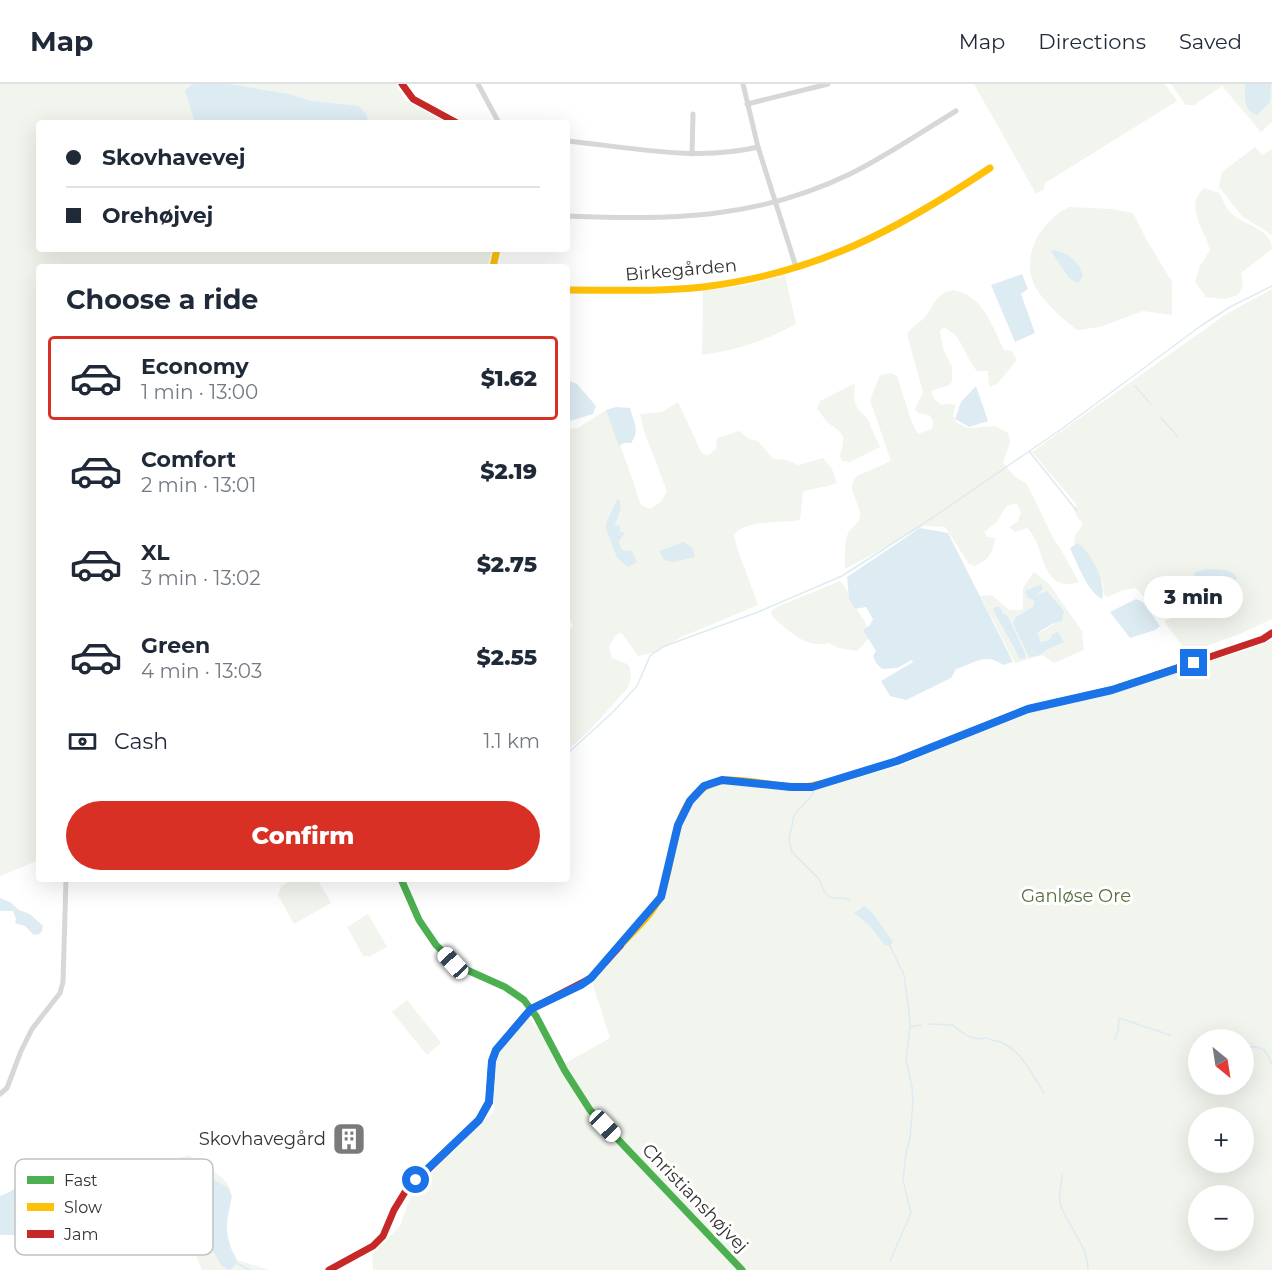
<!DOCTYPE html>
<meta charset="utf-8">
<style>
body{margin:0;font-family:Montserrat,sans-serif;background:#f6f6f7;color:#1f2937;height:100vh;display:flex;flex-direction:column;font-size:22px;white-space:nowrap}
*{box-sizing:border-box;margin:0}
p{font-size:20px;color:#747a83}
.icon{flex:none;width:33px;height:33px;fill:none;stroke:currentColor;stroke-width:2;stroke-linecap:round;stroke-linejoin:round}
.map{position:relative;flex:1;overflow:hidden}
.details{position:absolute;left:36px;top:180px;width:534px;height:618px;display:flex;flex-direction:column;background:#fff;border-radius:6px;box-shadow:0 6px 24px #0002}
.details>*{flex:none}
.hud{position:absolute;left:36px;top:36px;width:534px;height:132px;border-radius:6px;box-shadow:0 6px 24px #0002;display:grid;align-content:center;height:132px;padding:0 30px;background:#fff}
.needle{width:39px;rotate:150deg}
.tools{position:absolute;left:1188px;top:945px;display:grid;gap:12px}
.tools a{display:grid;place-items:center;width:66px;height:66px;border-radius:50%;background:#fff;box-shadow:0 6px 24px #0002;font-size:30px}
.end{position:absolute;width:27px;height:27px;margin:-14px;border:8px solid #1a73e8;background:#fff;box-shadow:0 0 0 3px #fff}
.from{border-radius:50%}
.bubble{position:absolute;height:42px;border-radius:21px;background:#fff;box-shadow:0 6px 24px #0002;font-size:20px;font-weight:800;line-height:42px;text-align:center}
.car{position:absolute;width:18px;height:36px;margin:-18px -9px;border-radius:8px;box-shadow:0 0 4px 2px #0007;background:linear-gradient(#fff 24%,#345 0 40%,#fff 0 76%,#345 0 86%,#fff 0)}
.hud b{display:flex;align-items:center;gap:21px;height:57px;font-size:22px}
.hud b+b{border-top:2px solid #e0e1e3}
.hud i{width:15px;height:15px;background:#1f2937}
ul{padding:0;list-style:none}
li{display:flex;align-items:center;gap:18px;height:84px;margin:0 12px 9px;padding:0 18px;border:3px solid transparent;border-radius:6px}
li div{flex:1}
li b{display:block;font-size:22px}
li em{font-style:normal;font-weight:800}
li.on{border-color:#d93025}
li>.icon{width:54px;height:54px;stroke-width:1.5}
h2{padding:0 30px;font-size:27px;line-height:72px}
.pay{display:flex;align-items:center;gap:15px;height:66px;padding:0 30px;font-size:22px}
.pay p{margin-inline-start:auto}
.action{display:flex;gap:12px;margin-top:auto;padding:12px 30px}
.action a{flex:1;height:69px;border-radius:36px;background:#d93025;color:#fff;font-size:24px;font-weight:800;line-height:69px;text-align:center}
header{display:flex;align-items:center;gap:36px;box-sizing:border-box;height:84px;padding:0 30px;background:#fff;border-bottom:2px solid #e0e1e3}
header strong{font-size:28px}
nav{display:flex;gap:33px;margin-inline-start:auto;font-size:21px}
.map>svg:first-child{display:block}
</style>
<header>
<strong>Map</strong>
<nav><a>Map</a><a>Directions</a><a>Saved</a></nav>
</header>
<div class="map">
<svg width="1272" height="1186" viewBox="0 0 1272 1186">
<rect width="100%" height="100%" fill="#fff"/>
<g fill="#f1f5ed" fill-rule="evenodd">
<path d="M0,0H396L405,16L446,39H39V165H492L487,183H39V776L0,792Z"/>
<path d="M974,0H1165L1177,17L1045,99L1044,105L1036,110Z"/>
<path d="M1171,0H1272V38L1261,48L1222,2L1194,21H1186Z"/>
<path d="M1255,63L1262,71L1272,65V151L1242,132L1219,103L1222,88Z"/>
<path d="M1204,104L1219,109C1223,116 1227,126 1232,130C1244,141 1272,145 1272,165L1241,189L1243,202L1238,211L1225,215L1206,213L1195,198L1200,182L1210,166C1204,144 1184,123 1204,104Z"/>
<path d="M1069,123L1112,125L1133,129L1146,155L1172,198V231L1143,227L1100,243L1077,246C1063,235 1047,221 1037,206C1018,174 1040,138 1069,123Z"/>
<path d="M785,191L796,240C766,257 736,266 702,271L703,207L746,201Z"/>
<path d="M1272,205V535L1240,550L1193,567H1186L1164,537L1171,534L1161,520L1156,521L1146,515L1136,504L1123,506L1108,513L1104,511L1103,500L1077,459L1074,460L1075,452L1083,440L1076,431L1074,424L1077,421L1032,368L1228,229Z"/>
<path d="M953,206C984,212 991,240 1004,266L1012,267L1017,276L997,300L989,303L988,287H977C962,269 966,256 944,243L940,247L943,265L952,283V298L949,301L931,307L934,315L941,321L950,320L956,321L953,331L956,338L967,344L995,342L1008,349L1010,358L1003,379L1014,392L1027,400L1054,456C1060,462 1073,488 1079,498C1039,511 1046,460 1027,444L1015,448L1009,443L1017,438L1021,429L1017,419L1006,422L997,438L984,448L987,453L995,454C993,468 989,476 975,482L969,480L945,443L924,442L845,485C845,475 844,462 847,452C849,444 859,441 860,432C861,418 844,405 857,392L891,377L870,316L880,291L891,289L897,292L912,339L918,350L932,345L933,337L929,331L918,329L915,326C917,319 921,315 923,308L907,250C912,243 916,241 922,236C935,225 931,211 953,206Z"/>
<path d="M855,299L854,314L857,324L867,334L880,363L850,378L842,377L840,372C845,354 846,351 831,341C826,338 822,330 817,325L820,317Z"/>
<path d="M678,318L702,370L709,371L716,365L717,354L739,347L749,355L758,357L773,375L786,376L798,381L823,374L832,385L837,399C826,404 814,403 803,408L800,436C781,439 747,436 734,450L737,464L758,521L679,554L658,568L638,572L621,548L615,552L609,562L612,574L627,580L630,583L631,594L627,605L588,648L567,667V547L573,542L567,531V345L578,344L606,326L626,377L641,421L650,425L661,418L667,407L644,347L640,330L662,328ZM617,415L618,428L615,442L622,454L619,458L622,466L627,468L628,483L617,474L605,442Z"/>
<path d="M1034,488L1049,500L1082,547L1084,566L1054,579L1042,571L1015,579L980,512L992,511L1009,526H1023V504ZM1041,500L1036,511L1042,509L1062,537C1053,539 1046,546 1037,549L1041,558L1049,556L1041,571H1034L1016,533L1034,522V516L1026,507ZM1000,523L1003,529L1008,532L1025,569L1017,570L993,526Z"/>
<path d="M840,497C846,503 847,507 850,514C858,531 868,534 868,555L857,567L838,564L829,559C806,565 789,547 773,533L771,527L779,522Z"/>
<path d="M1272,556V1186H373L372,1170L400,1142L412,1108L494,1027V973L527,931L564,980L610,954L592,898L664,809L679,741L687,724L706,703L722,697L807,707L899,682L1008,635L1101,610L1249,565ZM1198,956H1244V1000H1198ZM1198,1034H1244V1078H1198ZM1198,1112H1244V1156H1198Z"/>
<path d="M292,795H317L331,819L294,840L278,811L281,803Z"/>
<path d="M368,830L387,863L369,873L367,871L364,873L347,843Z"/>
<path d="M407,916L441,959L427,971L392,928Z"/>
<path d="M189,1071C199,1079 219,1089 227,1099C238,1113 224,1134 226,1150C227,1160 233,1168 237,1176L269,1186H202L158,1081Z"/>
</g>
<g fill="#ddebf3">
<path d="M193,0H229L289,10L311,17L359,22L367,31L368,39H195L185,6Z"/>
<path d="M1245,0H1271L1270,18L1257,31C1243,26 1245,13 1245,0Z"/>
<path d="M1053,166C1067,168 1080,178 1083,192L1078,199L1069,194L1051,167Z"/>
<path d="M1022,190L1028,205L1021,210L1035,249L1015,258L991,201Z"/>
<path d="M567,296L577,300L596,322L593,330L567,338Z"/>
<path d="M976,302L988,337L969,343L955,335L961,318Z"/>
<path d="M616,323L630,324C633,337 641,347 631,359H624L619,362L606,326Z"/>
<path d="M617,415L620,417L621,424L615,441L620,442V448H625L619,458L622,466L632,467L637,478L628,483L617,474L605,442Z"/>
<path d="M920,444L948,449L1013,578L1003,581C986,568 975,579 956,585L951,594L906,616L890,612L881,597L913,578L912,576L897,584L882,585L876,579L873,572L876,567L863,546L870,541L873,535L866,523L855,525L849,514L847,493Z"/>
<path d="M684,458L693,465L695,473L674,478L664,476L659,467Z"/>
<path d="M1077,459C1090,465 1107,500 1102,515C1088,508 1079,483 1072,469L1070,464Z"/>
<path d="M1207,485C1218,486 1231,484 1237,494C1229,505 1223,513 1208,511L1194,494L1195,488Z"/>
<path d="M1041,500L1043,505L1036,511L1047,507L1064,527L1062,537L1052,540L1037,549L1041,558L1049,556L1053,550L1058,548L1064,558L1044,567L1041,571L1029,573L1013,539L1016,533L1034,522V516L1028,514L1025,507Z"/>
<path d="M1136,515L1143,518L1160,542L1155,546L1130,554L1110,528Z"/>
<path d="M995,523H1000L1003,529L1008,532L1025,569V574L1020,575L993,526Z"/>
<path d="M0,814L10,818L19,826L30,830L43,842L42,847L39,850L34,851L25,842L15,839L16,835L13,827H0Z"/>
<path d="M864,822L871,827L893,858L890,862L885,861L868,840L854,829Z"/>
<path d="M26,1076H29L31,1081L43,1120L38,1139L22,1151H0V1112C22,1104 22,1097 26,1076Z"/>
<path d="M202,1090L227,1103L232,1112C226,1138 223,1151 237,1176L235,1182L229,1186L222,1182L213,1167L212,1151L198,1107L197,1093Z"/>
</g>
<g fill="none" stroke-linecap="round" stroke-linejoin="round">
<g stroke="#ddebf3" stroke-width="1.5">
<path d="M1135,302L1151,320"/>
<path d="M1161,334L1178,353"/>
<path d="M1029,367L1077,427"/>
<path d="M567,670L613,628L637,602L650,572L662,563L758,528L842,492L935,432L1063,344L1202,241L1230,223L1272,202"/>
<path d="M814,705L813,710L794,731L789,756L792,768L819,795L825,809L832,814H845L850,816"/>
<path d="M928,940L953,941C963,951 974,957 987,954C993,958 999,956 1005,960C1023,970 1033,992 1044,1009"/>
<path d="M910,943L921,941"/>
<path d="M1115,955L1118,947L1119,934L1170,951"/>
<path d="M1244,962C1262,964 1265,962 1272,980"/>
<path d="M1062,1090C1062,1099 1058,1111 1060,1119C1067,1142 1088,1161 1088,1186"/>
<path d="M890,1177L911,1129L903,1096L906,1069L910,1054L913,1017L912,1003L906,976L910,943L909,928L904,891L890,862"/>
<path d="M236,1179L250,1186"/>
</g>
<g stroke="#d7d7d7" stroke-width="5">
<path d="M478,0L499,39"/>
<path d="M743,0L758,63L796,183"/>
<path d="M747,20L828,0"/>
<path d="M567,57C629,63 696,78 758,63"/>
<path d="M692,70L693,30"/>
<path d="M567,132C669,136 755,136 850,90C887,72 921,48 956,27"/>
<path d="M0,1010L7,1004L21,967L32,945L60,909L63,898L66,795"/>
</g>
<g stroke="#4caf50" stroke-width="7">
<path d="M859,689L897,677L1028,625L1111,606L1156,591"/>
<path d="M401,795L419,836L436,861L458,882L505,903L524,916L536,932L565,987L590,1026L742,1186"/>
</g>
<g stroke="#ffc107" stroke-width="7">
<path d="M493,183L497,165"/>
<path d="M567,206C612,206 658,208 703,203C817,189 897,146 990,84"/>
<path d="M620,862C635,845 655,829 662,808C676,771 671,708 720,697C735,693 774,702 792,703C816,704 837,695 859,689"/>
</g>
<g stroke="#c62828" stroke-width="7">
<path d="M402,0L413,15L457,39"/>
<path d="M1156,591L1263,555L1272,549"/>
<path d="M329,1186L373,1162L383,1152L394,1126L405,1108L479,1036L489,1019L492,977L496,966L531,925L591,894L620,862"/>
</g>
</g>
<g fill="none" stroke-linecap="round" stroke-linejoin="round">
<path stroke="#1a73e8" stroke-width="8" d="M416,1096L479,1036L489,1018L492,977L496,966L531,925L581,901L591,894L661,813L678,741L690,717L704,702L722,696L791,703H812L897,677L1028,625L1112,606L1194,579"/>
</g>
<defs>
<g id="building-square" transform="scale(1.725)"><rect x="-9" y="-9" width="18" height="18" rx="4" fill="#7a7a7a" stroke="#fff"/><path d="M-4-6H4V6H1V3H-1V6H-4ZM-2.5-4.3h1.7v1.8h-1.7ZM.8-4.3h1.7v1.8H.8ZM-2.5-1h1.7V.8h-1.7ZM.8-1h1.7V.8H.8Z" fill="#fff"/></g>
</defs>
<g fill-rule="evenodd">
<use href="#building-square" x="349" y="1055"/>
</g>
<g text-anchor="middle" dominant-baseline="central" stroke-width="6" stroke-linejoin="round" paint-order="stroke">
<g font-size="18" fill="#333" stroke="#fff">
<text transform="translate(681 186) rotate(-5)">Birkegården</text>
<text transform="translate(695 1114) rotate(46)">Christianshøjvej</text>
</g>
<g font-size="18" fill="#56703f" stroke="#fff">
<text x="1076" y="812">Ganløse Ore</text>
</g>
<g font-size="18" fill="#333" stroke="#fff" text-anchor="end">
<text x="326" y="1055">Skovhavegård</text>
</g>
</g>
<rect x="15" y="1075" width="198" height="96" rx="9" fill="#fff" stroke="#c2c2c2" stroke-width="1.5"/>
<rect x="27" y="1092" width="27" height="8" fill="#4caf50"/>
<rect x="27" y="1119" width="27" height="8" fill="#ffc107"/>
<rect x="27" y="1146" width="27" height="8" fill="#c62828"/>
<g font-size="16" fill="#333">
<text x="64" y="1102">Fast</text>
<text x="64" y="1129">Slow</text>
<text x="64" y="1156">Jam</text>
</g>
</svg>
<div class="tools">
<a><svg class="needle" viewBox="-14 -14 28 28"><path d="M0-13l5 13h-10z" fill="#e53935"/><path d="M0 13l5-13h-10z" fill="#747a83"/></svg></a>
<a>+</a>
<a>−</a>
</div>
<i class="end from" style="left:416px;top:1096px"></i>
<i class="end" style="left:1194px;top:579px"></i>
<div class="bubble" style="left:1144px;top:492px;width:99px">3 min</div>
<i class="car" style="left:453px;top:879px;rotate:317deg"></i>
<i class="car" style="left:605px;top:1042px;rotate:136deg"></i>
<div class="hud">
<b><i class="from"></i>Skovhavevej</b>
<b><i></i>Orehøjvej</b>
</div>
<section class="details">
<h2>Choose a ride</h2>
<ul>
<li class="on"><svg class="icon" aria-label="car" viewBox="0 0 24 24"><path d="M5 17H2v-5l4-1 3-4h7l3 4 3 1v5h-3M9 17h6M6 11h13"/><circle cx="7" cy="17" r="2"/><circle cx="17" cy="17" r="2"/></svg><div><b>Economy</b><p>1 min · 13:00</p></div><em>$1.62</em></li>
<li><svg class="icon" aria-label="car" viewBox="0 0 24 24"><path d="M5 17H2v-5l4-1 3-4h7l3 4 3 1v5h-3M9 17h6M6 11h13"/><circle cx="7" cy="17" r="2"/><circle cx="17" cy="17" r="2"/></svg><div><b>Comfort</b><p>2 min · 13:01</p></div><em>$2.19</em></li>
<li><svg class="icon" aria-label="car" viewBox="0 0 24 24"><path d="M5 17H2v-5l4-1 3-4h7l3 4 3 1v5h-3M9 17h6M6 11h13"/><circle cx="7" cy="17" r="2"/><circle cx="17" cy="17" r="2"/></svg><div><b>XL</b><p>3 min · 13:02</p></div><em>$2.75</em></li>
<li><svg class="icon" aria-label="car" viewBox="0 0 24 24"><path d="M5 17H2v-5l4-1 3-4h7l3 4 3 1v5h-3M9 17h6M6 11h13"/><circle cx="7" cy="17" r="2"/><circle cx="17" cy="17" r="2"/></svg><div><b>Green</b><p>4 min · 13:03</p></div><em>$2.55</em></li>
</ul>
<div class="pay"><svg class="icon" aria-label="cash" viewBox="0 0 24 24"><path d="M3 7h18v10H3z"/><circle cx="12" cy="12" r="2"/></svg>Cash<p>1.1 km</p></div>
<div class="action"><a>Confirm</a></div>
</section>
</div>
